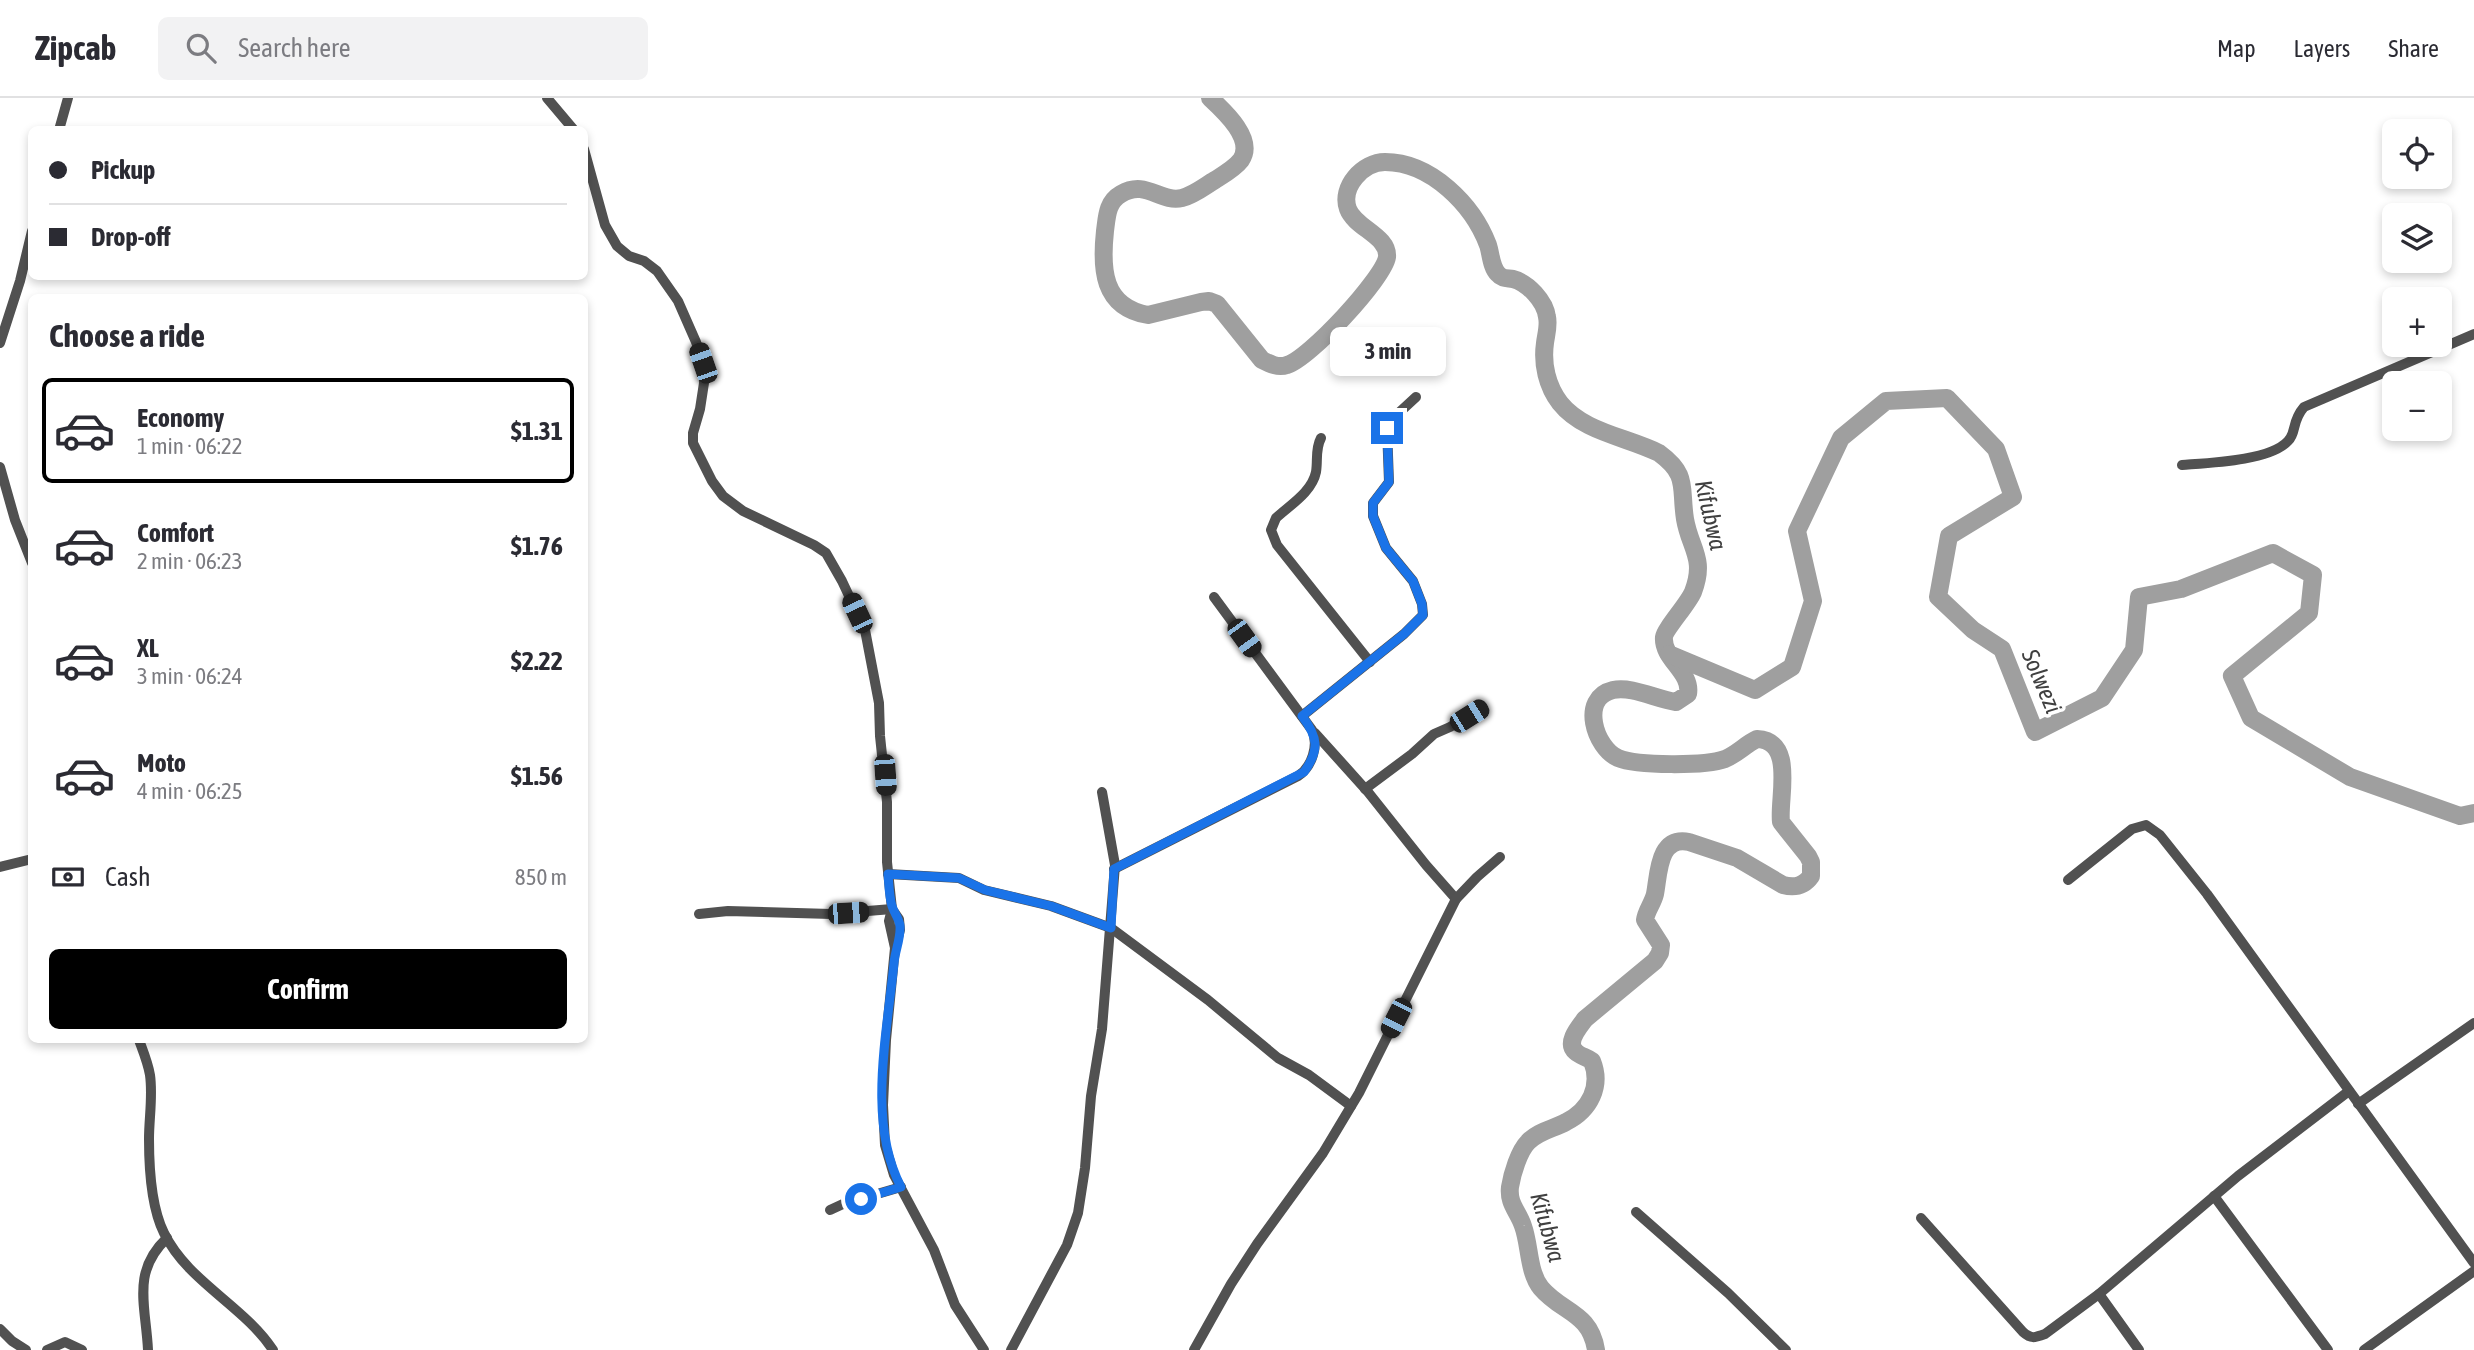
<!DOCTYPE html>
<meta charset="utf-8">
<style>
body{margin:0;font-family:"Asap Condensed",sans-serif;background:#f2f2f3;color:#2b2b33;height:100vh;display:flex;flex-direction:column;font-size:26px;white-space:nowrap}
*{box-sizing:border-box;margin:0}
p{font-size:23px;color:#7c7c81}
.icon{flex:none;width:38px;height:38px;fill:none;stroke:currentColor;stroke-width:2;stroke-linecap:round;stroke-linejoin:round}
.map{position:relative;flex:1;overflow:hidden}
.panel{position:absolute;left:28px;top:196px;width:560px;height:749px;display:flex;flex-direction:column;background:#fff;border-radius:10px;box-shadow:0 4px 10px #0003}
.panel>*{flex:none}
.top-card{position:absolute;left:28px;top:28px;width:560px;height:154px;border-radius:10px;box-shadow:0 4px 10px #0003;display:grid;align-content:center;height:154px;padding:0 21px;background:#fff}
.controls{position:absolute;left:2382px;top:21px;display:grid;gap:14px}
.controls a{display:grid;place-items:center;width:70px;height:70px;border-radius:10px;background:#fff;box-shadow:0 4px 10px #0003;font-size:35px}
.end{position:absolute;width:32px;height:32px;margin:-16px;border:9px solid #1a73e8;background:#fff;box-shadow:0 0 0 4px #fff}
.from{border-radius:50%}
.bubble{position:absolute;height:49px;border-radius:10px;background:#fff;box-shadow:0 4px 10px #0003;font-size:23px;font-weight:700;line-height:49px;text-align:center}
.car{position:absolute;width:21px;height:42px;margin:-21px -10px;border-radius:9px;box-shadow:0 0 5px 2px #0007;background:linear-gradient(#222 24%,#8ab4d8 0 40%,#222 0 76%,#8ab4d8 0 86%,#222 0)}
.top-card b{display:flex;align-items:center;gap:24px;height:66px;font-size:26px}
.top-card b+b{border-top:2px solid #e1e1e2}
.top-card i{width:18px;height:18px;background:#2b2b33}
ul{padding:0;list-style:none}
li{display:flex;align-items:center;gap:21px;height:105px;margin:0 14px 10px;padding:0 7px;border:4px solid transparent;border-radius:10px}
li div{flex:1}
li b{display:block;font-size:26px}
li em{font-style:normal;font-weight:700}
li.active{border-color:#000}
li>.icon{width:63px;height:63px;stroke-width:1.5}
h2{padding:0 21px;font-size:32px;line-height:84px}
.pay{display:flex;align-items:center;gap:18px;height:77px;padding:0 21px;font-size:26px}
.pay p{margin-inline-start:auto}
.button{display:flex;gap:14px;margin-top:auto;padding:14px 21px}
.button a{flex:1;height:80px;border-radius:10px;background:#000;color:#fff;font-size:28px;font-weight:700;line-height:80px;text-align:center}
header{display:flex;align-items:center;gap:42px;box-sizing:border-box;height:98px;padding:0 35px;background:#fff;border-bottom:2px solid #e1e1e2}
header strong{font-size:33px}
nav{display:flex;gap:38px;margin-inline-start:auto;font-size:24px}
.search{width:490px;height:63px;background:#f2f2f3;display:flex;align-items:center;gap:18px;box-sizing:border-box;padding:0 24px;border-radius:10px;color:#7c7c81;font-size:26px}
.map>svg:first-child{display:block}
</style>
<header>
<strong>Zipcab</strong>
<div class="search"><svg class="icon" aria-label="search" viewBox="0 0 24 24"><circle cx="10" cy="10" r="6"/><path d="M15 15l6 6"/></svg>Search here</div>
<nav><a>Map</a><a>Layers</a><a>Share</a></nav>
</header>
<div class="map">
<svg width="2474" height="1252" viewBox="0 0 2474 1252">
<rect width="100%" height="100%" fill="#fff"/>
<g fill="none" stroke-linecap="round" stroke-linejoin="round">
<g stroke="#9f9f9f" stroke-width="18">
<path d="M1210,0C1224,13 1255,41 1241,62C1235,70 1223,77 1215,82C1205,88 1194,97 1182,100C1160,105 1146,81 1121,96C1107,104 1107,118 1105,133C1101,170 1102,209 1148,217L1201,204L1209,203L1217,206L1262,262C1270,266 1278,270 1287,267C1309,261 1384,180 1387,159C1389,138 1355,130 1348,111C1340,89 1363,64 1385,64C1431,64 1473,107 1488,147C1491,156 1491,169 1498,176C1502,181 1507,180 1513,181C1528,185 1545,203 1547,219C1549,227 1546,237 1545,245C1542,266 1547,288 1560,305C1583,334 1627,339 1659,355C1689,377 1680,389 1685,421C1690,451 1706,460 1693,494C1688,506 1665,531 1664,539C1662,561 1692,574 1688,596L1676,604C1656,601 1632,588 1613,592C1579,600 1595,650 1618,660C1637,668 1706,668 1725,661C1737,656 1746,646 1757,641C1796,643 1778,700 1781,724L1808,758L1811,764V778C1804,788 1795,790 1783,787L1737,760L1689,744C1658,738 1659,775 1655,796C1653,805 1646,813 1645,822L1661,847L1660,855L1655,863L1585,921C1579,929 1565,945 1576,954C1580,958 1587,959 1592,963C1602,988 1590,1012 1566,1024C1553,1031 1538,1033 1528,1044C1519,1053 1512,1076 1510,1089C1508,1106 1518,1113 1523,1128C1530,1147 1528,1174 1541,1190C1562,1215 1590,1214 1596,1252"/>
<path d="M1669,556L1755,592L1792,569L1813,503L1797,433L1841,340L1886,303L1947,300L1996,351L2013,399L1949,438L1938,499L1973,532L2002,551L2035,634L2102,600L2134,552L2139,499L2181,491L2273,455L2313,477L2309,515L2232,578L2251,620L2350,679L2460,718L2474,715"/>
</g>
<g stroke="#515151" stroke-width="10">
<path d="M547,0L574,32"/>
<path d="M59,32L68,0"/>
<path d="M584,51L605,127L617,148L629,158L644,163L657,173L678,203L696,244L703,265L704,285L700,311L693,335V345L712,383L723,398L743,413L814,447L826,455L842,483L865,532L879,605L880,638L887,704V764L892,811L889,823L895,850"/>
<path d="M0,245L20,183L32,133"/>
<path d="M1321,340C1315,351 1318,362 1316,374C1312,394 1290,407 1276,420L1271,432L1277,447L1370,564"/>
<path d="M2182,367C2208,365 2270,363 2288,343C2297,334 2291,324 2304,309L2474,236"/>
<path d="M0,369L15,422L32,465"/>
<path d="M1302,618L1404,536L1423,517L1422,506L1413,483L1386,450L1373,418V405L1389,384L1387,330L1390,323L1416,299"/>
<path d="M1315,635L1368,694L1426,767L1456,801"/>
<path d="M1365,691L1412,656L1434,636L1450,629L1482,610"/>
<path d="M0,769L32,761"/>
<path d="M1114,771L1298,678C1312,669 1319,647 1312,632L1214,499"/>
<path d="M888,776L959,780L984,792L1051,808L1111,830L1208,902L1278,960L1309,977L1351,1008"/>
<path d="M2068,782L2132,731L2146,727L2160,737L2207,796L2474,1165"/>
<path d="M892,811L899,821L900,832L895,850L886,942L883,1007L885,1047L894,1077L934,1152L955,1207L984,1252"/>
<path d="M699,816L728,813L831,816L892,811"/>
<path d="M139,942C143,953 148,965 150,977C153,998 149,1020 149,1041C149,1071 151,1109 164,1135C188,1184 243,1207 273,1252"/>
<path d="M2358,1006L2474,925"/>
<path d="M2214,1098L2328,1252"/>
<path d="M830,1112L843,1106L901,1089"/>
<path d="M1636,1114L1728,1195L1786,1252"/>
<path d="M1921,1120L2023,1234C2031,1241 2034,1240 2045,1236L2099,1196L2238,1078L2349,993"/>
<path d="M2099,1196L2139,1252"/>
<path d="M0,1231L12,1243L26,1252"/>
<path d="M47,1252L65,1244L82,1252"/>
<path d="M148,1252C146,1208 131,1174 167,1140"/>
<path d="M1011,1252L1067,1147L1078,1115L1085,1070L1091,998L1102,931L1115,767L1102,694"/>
<path d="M1194,1252L1231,1186L1257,1146L1323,1055L1359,995L1456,801L1477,779L1500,759"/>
<path d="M2364,1252L2474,1173"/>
</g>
</g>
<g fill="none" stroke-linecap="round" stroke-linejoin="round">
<path stroke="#1a73e8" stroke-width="9" d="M861,1101L901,1089C867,1024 887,936 894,865C895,853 901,840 900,828C899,820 894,815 892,808C889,798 889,787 888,776L959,780L985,792L1051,808L1111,830L1114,771L1304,674C1320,652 1318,639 1302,618L1404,536L1423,517L1422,506L1413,483L1386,450L1373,418V405L1389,384L1387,330"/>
</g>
<g text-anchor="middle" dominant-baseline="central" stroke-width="7" stroke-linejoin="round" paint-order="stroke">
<g font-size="24" font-style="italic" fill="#404040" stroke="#fff">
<text transform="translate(1711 417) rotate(77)">Kifubwa</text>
<text transform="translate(2042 583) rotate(67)">Solwezi</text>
<text transform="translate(1548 1129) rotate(74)">Kifubwa</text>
</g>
</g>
</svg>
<div class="controls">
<a><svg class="icon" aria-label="locate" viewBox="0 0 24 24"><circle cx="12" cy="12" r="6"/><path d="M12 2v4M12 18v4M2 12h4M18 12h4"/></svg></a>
<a><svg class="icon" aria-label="layers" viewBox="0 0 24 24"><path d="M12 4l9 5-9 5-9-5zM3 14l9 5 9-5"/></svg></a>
<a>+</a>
<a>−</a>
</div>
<i class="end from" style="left:861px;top:1101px"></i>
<i class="end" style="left:1387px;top:330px"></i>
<div class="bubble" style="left:1330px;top:229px;width:116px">3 min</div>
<i class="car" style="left:703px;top:265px;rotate:341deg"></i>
<i class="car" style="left:857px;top:515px;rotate:335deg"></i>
<i class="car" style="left:1244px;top:540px;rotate:144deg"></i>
<i class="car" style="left:1469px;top:618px;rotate:58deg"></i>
<i class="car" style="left:885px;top:677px;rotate:176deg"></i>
<i class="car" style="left:848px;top:815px;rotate:86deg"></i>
<i class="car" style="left:1396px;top:920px;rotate:207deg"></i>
<div class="top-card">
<b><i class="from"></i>Pickup</b>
<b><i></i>Drop-off</b>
</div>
<section class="panel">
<h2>Choose a ride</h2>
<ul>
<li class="active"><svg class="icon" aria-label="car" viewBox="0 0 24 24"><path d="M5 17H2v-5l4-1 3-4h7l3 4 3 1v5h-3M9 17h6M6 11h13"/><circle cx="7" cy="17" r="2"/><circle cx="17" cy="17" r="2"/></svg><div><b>Economy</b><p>1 min · 06:22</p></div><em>$1.31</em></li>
<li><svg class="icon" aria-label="car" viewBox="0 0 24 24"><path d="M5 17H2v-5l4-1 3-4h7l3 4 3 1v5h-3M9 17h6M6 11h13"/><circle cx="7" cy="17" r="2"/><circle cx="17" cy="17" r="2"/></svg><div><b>Comfort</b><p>2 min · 06:23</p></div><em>$1.76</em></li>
<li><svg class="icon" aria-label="car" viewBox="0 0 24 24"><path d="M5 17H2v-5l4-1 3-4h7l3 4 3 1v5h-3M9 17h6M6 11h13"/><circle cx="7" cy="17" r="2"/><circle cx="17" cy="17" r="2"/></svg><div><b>XL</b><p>3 min · 06:24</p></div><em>$2.22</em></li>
<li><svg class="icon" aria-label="car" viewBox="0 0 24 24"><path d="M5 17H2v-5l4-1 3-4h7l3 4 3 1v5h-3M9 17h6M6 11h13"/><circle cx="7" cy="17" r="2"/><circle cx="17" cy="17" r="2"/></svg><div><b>Moto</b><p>4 min · 06:25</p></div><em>$1.56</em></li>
</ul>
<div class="pay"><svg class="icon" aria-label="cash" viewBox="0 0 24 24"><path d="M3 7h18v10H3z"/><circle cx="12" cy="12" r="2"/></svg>Cash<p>850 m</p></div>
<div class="button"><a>Confirm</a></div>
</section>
</div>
